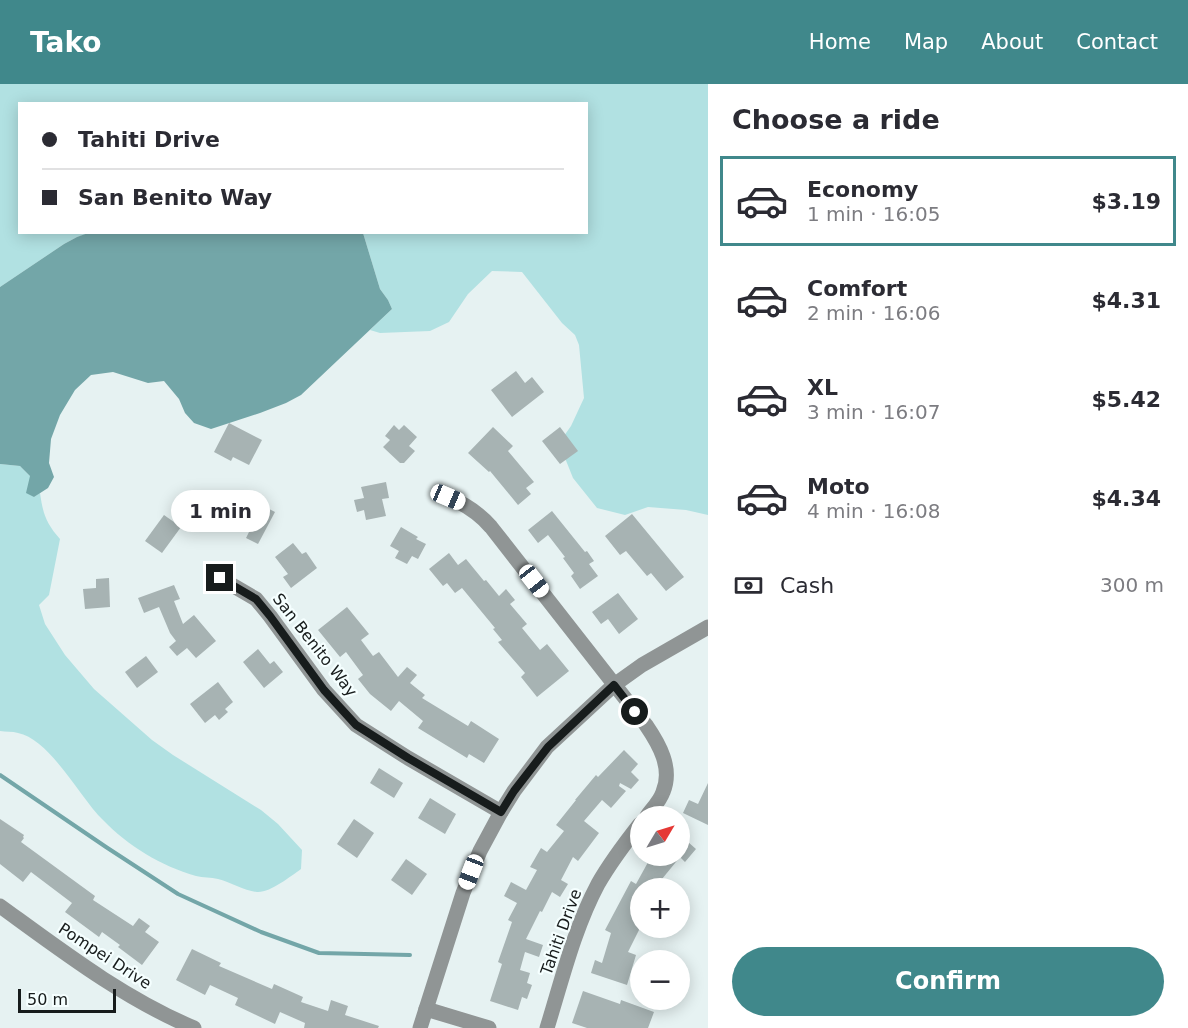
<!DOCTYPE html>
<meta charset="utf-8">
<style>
body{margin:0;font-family:"DejaVu Sans",sans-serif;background:#f7f7f7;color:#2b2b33;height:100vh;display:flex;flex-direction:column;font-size:22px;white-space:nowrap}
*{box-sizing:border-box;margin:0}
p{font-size:20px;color:#7c7c81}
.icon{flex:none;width:33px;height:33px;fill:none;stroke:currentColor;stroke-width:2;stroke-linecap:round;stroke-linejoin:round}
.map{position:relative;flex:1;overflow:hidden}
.drawer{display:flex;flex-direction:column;background:#fff;width:480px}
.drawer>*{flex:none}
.top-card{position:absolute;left:18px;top:18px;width:570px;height:132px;border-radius:0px;box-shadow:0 3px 15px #0003;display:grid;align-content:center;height:132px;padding:0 24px;background:#fff}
.needle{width:39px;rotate:52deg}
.buttons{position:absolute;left:630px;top:722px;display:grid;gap:12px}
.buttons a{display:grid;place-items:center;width:60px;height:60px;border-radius:50%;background:#fff;box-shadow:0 3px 15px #0003;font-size:30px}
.scale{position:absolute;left:18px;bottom:15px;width:98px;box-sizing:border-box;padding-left:6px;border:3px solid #171c1c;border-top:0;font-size:16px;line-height:21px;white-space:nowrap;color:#171c1c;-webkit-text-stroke:4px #f5ffff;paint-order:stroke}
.end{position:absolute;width:27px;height:27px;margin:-14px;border:8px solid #171c1c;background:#fff;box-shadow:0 0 0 3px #fff}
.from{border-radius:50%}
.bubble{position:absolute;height:42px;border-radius:21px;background:#fff;box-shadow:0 3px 15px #0003;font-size:20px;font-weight:700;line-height:42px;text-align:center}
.car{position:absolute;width:18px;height:36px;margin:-18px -9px;border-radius:8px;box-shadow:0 0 4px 2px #0007;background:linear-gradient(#fff 24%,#345 0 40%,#fff 0 76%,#345 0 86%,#fff 0)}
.top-card b{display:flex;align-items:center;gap:21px;height:57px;font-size:22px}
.top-card b+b{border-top:2px solid #e1e1e2}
.top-card i{width:15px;height:15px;background:#2b2b33}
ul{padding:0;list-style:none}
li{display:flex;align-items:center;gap:18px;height:90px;margin:0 12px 9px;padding:0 12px;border:3px solid transparent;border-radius:0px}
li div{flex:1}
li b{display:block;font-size:22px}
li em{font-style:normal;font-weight:700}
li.on{border-color:#40888b}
li>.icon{width:54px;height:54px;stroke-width:1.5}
h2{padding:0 24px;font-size:27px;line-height:72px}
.pay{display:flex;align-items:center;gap:15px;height:66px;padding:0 24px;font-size:22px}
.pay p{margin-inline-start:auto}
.primary-button{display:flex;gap:12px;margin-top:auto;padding:12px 24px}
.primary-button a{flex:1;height:69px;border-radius:36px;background:#40888b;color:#fff;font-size:24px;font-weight:700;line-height:69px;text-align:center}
header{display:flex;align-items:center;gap:36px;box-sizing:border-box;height:84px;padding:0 30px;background:#40888b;color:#fff}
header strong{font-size:28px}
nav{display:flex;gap:33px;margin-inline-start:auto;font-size:21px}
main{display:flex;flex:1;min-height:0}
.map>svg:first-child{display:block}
</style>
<header>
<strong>Tako</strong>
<nav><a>Home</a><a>Map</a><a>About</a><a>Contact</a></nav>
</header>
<main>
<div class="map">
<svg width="708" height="944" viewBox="0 0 708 944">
<rect width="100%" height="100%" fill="#e6f2f2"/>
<g fill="#b1e1e2">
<path d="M0,0H708V431L686,426L648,423L625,431L597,424L573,394L559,359L571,342L584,314L579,261L575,251L562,239L522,188L492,187L468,210L449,238L430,247L380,249L370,246L392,225L388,216L380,205L363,149L586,148V20H20V148L91,149L77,153L64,160L0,203Z"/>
<path d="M0,380L20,382L30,392L34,413L40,409C43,430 46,439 60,455L49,511L39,521L45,540L65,571L94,605L152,656L173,671L261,726L278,740L302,766L301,785C291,792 270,809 257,808C245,807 230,798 218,795C211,793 203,794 196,792C161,782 128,762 103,736C80,714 50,655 18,649C12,647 6,648 0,647Z"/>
</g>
<path fill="#73a6a8" d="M91,148L363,149L380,205L388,216L392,225L301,311L286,319L260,329L211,345L194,339L185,329L179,315L164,297L148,299L113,288L91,291L75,306L60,331L51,355L49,379L54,393L48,404L34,413L26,409L30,392L20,382L0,380V203L64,160L77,153Z"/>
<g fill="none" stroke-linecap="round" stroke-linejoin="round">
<path stroke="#73a6a8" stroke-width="4" d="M0,691L106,763L178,810L261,848L319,869L410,871"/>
</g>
<g fill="#a7b3b3">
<path d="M516,287L525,299L532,293L544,308L512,333L491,306Z"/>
<path d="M229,339L262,356L249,381L233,373L231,377L214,368Z"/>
<path d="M394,341L399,346L404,341L417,353L409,362L415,367L404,379H400L383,363L390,356L385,352Z"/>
<path d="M493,343L513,362L508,367L534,398L526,404L531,410L518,421L490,387L489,388L468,369Z"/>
<path d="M560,343L578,367L560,380L542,357Z"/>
<path d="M386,398L389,414L382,415L386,432L366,436L364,426L357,428L354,416L364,414L361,403Z"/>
<path d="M246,413L275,428L258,460L246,454L249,448L232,439Z"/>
<path d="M552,427L585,468L587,467L594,477L589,480L598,492L580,505L571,492L574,489L563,474L565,473L548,451L538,459L528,446Z"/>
<path d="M632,430L684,493L666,507L651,489L647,492L626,467L620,471L605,452Z"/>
<path d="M164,431L181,443L162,469L145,457Z"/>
<path d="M401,443L418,453L416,455L426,460L418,475L412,472L407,480L395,474L399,467L390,462Z"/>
<path d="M293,459L302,470L306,468L317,484L291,504L283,493L288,490L275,473Z"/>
<path d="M449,469L458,481L466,475L484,497L486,496L499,512L506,505L515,516L510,520L527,540L522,544L540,566L547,560L569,587L537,613L521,593L525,589L498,558L502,556L493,545L495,544L462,504L455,509L447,499L443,502L429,485Z"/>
<path d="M109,494L110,523L85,525L83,505L96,504V495Z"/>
<path d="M174,501L180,515L174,517L183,540L194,531L216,557L196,574L187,564L177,572L169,563L176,557L170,549L159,523L144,529L138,514Z"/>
<path d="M618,509L638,535L619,550L608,535L601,540L592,528Z"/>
<path d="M347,523L369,550L361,556L373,572L379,568L398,593L407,583L417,591L410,599L425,611L422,614L468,642L471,637L499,655L484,679L469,670L467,674L418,644L423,637L399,617L391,627L370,610L358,595L363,591L346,568L340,573L318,546Z"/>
<path d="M258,565L270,580L274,577L283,588L264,604L243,578Z"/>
<path d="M146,572L158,588L137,604L125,588Z"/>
<path d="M218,598L233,618L225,625L228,628L219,636L215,631L205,639L190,620Z"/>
<path d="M624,666L638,680L631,688L639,696L631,705L620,699L619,702L626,707L611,724L602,716L584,737L599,749L578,777L573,773L561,796L568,800L560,813L552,808L542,828L540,827L526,855L543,861L539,873L525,868L520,886L530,889L527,899L532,901L527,915L522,913L518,926L490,917L502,880L498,878L512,838L508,836L517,819L504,812L511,798L526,806L537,786L530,783L541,764L547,768L564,747L556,741L576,716H575L596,691L598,693Z"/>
<path d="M379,684L403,699L394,714L370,699Z"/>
<path d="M708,699V741L683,729L689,716L698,720Z"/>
<path d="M430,714L456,730L445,750L418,734Z"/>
<path d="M0,735L24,751L23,753L24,754L21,758L95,812L93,816L133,842L139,834L150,842L145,848L159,858L142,881L118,863L120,861L102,848L99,853L65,828L72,819L31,788L23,798L0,780Z"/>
<path d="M354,735L374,749L357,774L337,760Z"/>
<path d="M680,751L696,765L685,778L680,773L662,795L678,804H640V844L628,868L636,871L627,901L591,889L595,876L602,879L611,849L605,846L631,797L636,800L652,771H680Z"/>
<path d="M406,775L427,790L412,811L391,796Z"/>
<path d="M192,865L221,879L219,882L272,905L274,900L303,913L301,918L328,927L331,916L348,922L345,931L379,942L378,944H304L305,939L280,928L275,940L235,921L238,914L210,901L205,911L176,896Z"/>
<path d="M583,907L620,920L621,916L654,928L648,944H587L572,939Z"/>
</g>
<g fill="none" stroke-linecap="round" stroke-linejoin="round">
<g stroke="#909595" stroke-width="15">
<path d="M448,413C465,420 479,429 491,443L646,641C659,660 673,684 663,708C660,717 652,725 647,732"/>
<path d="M220,494L256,515L270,532L324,606L356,641L408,674L501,728"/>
<path d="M0,822C62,867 123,914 194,944"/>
<path d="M426,925L489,944"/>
<path d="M420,944L463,809L480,767L501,728L514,707L547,663L614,601L642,581L708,543"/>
<path d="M547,944C562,896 574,845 598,800C610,779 625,759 640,740"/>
</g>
</g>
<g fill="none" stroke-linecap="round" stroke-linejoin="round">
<path stroke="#171c1c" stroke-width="8" d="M220,494L256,515L270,532L324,606L356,641L408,674L501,728L514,707L548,663L614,601L635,628"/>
</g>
<g text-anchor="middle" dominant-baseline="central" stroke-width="4.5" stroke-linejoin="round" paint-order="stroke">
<g font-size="16" fill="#171c1c" stroke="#f5ffff">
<text transform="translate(315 561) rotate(52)">San Benito Way</text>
<text transform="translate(561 848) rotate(-70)">Tahiti Drive</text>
<text transform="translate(105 872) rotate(33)">Pompei Drive</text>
</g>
</g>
</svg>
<div class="buttons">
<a><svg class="needle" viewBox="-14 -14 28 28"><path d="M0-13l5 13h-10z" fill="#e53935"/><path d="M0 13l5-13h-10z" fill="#7c7c81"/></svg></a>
<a>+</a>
<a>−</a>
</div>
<div class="scale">50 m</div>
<i class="end from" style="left:635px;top:628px"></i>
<i class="end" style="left:220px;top:494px"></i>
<div class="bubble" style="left:171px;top:406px;width:99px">1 min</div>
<i class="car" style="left:448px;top:413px;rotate:113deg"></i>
<i class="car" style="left:534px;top:497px;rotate:142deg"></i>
<i class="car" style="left:471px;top:788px;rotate:201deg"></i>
<div class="top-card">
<b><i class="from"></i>Tahiti Drive</b>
<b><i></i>San Benito Way</b>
</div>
</div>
<section class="drawer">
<h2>Choose a ride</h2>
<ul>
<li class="on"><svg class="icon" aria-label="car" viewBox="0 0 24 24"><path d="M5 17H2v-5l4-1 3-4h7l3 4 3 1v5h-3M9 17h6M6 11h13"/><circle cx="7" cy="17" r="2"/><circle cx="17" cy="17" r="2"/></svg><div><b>Economy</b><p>1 min · 16:05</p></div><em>$3.19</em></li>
<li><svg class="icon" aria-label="car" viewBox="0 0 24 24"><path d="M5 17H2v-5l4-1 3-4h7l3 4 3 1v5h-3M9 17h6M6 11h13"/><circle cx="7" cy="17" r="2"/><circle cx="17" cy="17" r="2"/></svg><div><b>Comfort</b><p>2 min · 16:06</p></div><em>$4.31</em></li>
<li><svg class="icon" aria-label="car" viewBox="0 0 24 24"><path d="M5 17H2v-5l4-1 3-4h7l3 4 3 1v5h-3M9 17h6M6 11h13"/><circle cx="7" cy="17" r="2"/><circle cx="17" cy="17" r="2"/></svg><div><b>XL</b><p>3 min · 16:07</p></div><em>$5.42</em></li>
<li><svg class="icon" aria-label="car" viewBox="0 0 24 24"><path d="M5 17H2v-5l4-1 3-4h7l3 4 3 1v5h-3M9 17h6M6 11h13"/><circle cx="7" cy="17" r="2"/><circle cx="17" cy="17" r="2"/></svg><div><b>Moto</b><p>4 min · 16:08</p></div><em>$4.34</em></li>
</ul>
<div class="pay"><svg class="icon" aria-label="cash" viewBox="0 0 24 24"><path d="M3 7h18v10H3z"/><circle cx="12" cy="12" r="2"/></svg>Cash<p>300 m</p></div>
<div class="primary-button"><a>Confirm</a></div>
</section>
</main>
